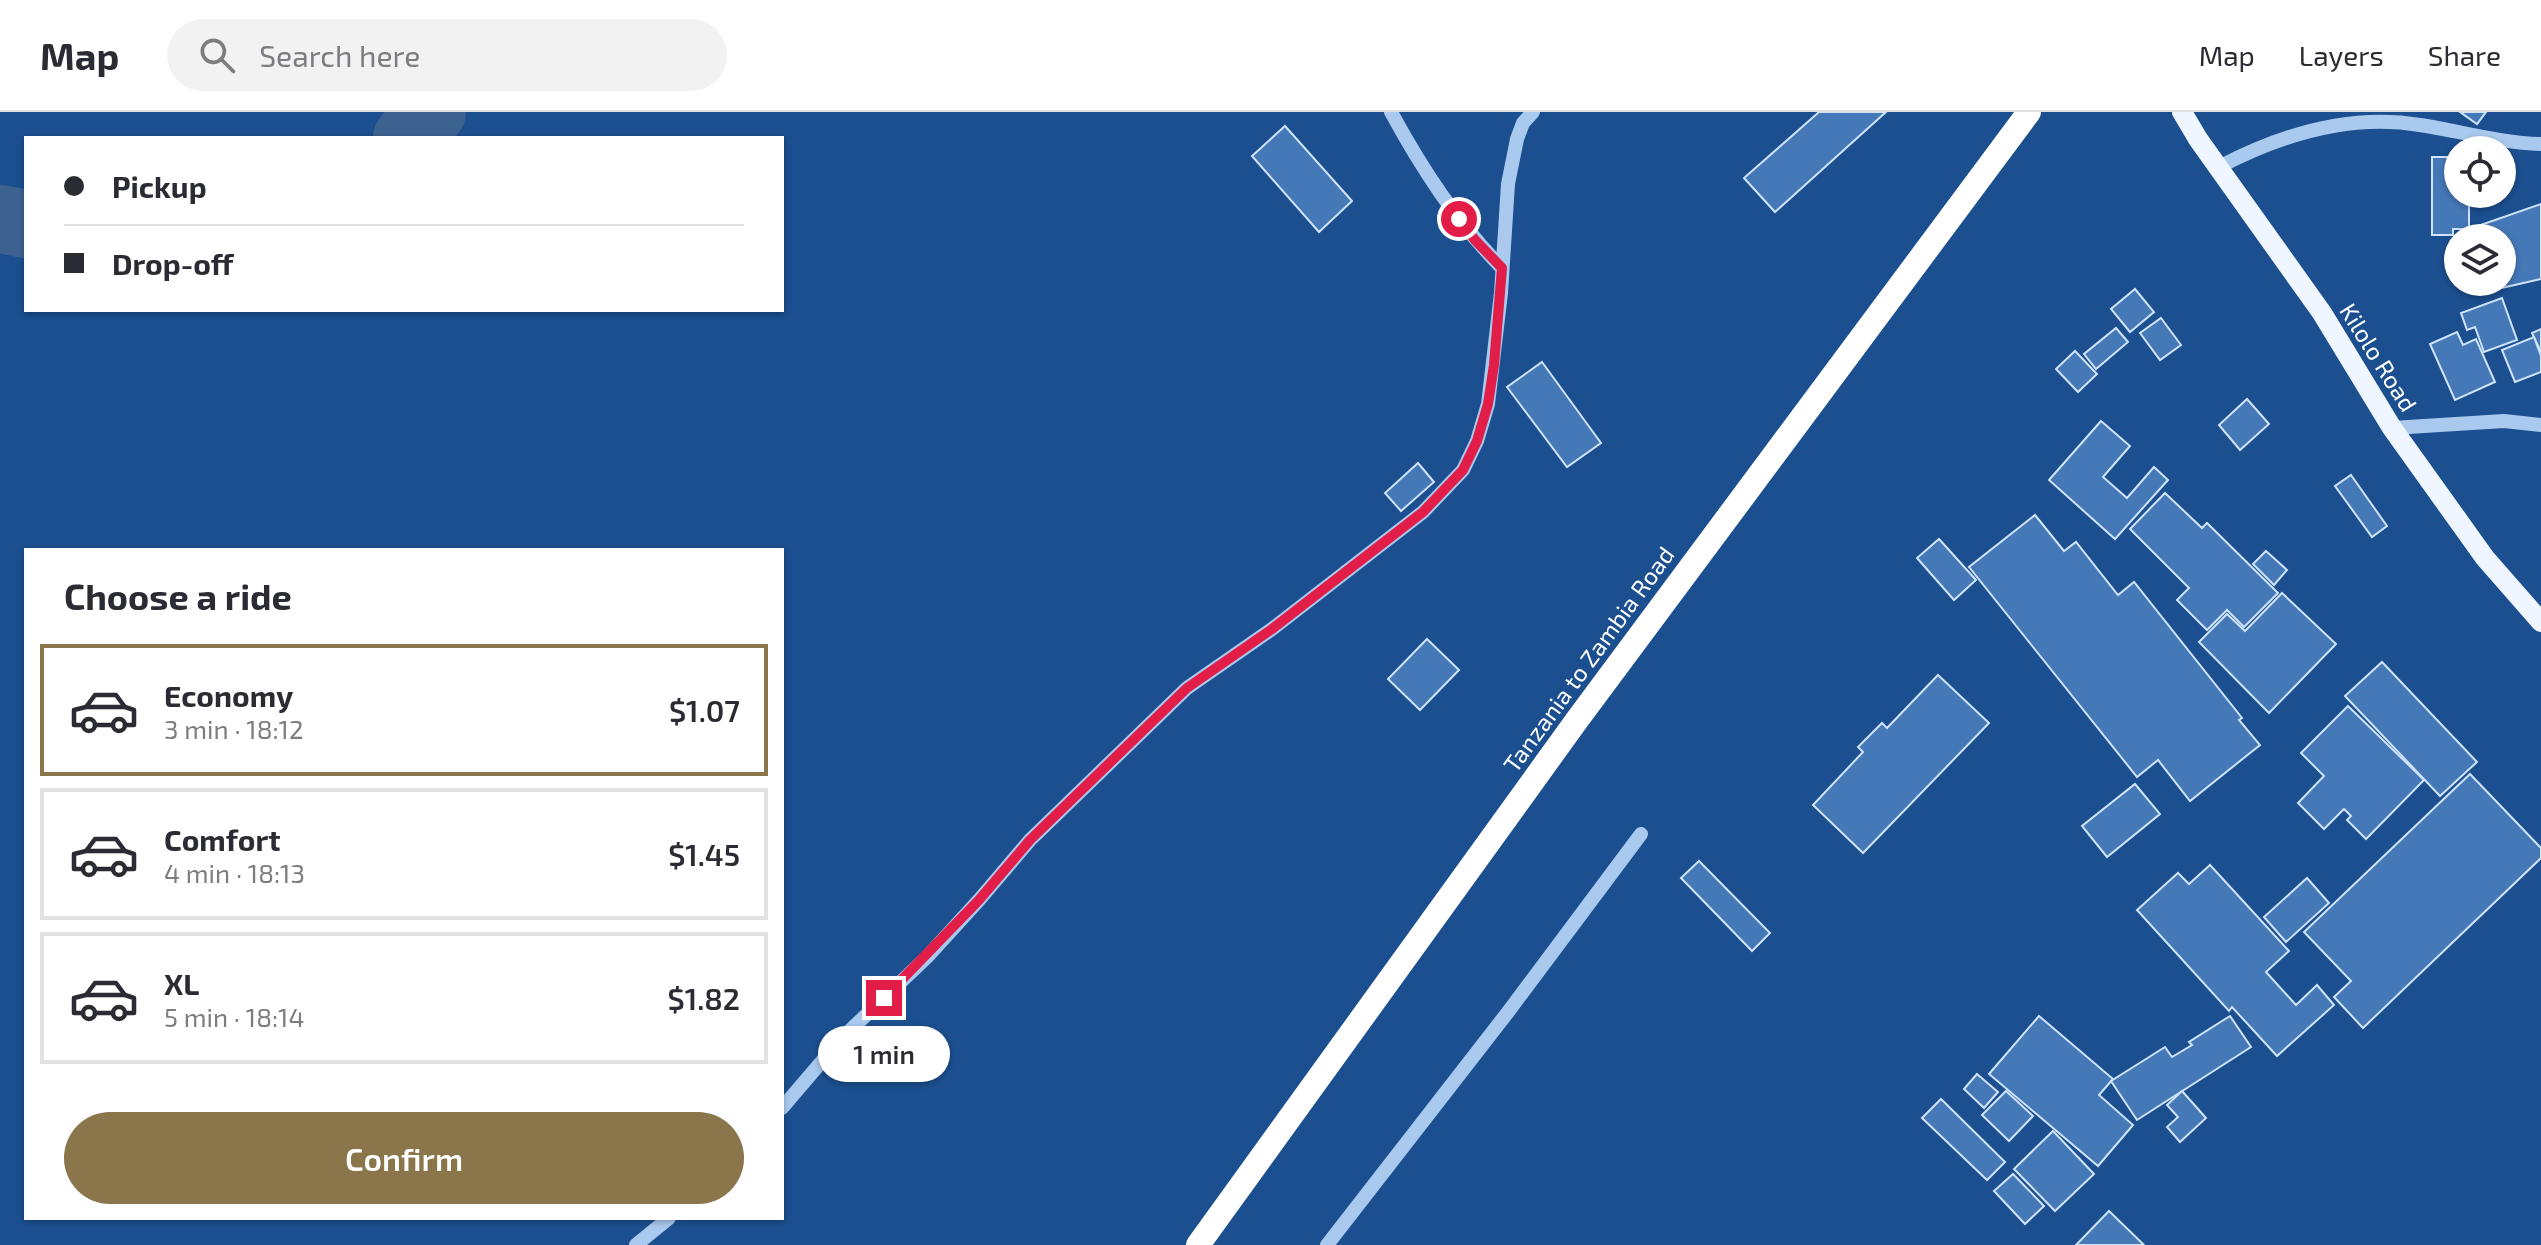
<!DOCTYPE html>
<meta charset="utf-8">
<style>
body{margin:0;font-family:"Exo 2",sans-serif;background:#f2f2f3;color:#2b2b33;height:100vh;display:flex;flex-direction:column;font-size:30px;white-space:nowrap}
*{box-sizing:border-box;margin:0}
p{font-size:26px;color:#7c7c81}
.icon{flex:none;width:44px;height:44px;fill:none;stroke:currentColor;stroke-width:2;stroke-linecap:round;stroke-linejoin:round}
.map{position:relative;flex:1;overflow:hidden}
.side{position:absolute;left:24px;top:436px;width:760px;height:672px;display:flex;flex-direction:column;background:#fff;border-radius:0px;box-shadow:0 2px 6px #0004}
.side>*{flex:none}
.guide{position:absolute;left:24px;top:24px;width:760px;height:176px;border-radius:0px;box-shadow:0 2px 6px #0004;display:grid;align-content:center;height:176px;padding:0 40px;background:#fff}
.controls{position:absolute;left:2444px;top:24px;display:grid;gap:16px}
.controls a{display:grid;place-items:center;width:72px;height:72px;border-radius:50%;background:#fff;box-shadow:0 2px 6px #0004;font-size:40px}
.end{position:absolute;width:36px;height:36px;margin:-18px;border:10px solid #e11d48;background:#fff;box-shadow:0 0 0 4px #fff}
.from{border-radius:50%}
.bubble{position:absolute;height:56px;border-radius:28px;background:#fff;box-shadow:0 2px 6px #0004;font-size:26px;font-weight:600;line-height:56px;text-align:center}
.guide b{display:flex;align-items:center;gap:28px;height:76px;font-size:30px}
.guide b+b{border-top:2px solid #e1e1e2}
.guide i{width:20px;height:20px;background:#2b2b33}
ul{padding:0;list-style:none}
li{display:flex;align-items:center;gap:24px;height:132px;margin:0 16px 12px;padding:0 24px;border:4px solid #e1e1e2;border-radius:0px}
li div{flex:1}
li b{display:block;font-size:30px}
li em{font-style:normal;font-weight:600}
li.active{border-color:#8a764a}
li>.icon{width:72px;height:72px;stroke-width:1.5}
h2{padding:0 40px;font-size:36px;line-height:96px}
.action{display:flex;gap:16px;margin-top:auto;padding:16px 40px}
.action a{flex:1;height:92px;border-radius:48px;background:#8a764a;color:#fff;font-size:32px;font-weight:600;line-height:92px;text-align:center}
header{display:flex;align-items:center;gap:48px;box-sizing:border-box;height:112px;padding:0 40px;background:#fff;border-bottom:2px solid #e1e1e2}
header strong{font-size:38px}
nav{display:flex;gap:44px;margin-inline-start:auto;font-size:28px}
.search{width:560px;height:72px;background:#f2f2f3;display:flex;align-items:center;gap:20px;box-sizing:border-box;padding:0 28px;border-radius:44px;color:#7c7c81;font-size:30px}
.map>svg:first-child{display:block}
</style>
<header>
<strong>Map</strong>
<div class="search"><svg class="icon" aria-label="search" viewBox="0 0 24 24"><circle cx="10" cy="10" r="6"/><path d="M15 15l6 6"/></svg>Search here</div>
<nav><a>Map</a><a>Layers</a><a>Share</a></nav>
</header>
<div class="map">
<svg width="2541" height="1133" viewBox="0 0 2541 1133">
<rect width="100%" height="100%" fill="#1b4f8f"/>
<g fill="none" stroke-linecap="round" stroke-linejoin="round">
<g stroke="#3c6290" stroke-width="68">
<path d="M407,26L432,0"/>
<path d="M0,107L26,112"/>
</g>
</g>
<g fill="#4478b7" stroke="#cfe3fa" stroke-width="2">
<path d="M1819,0H1886L1775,100L1744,66Z"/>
<path d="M2460,0H2486L2477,12Z"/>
<path d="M1285,14L1352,89L1319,120L1252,44Z"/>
<path d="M2432,45H2458V82H2469V117H2453V123H2432Z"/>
<path d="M2541,92V167L2484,180L2483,170H2502V126H2477L2475,115Z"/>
<path d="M2135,177L2154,200L2130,220L2111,197Z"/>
<path d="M2502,186L2517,228L2484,240L2475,215L2467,218L2461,201Z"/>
<path d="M2161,206L2181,233L2160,248L2140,221Z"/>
<path d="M2116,216L2128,230L2096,257L2084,242Z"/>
<path d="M2541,217V240L2532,221Z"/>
<path d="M2457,220L2463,233L2476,227L2495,270L2455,288L2430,232Z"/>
<path d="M2534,225L2541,244V260L2515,270L2502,238Z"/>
<path d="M2075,239L2097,262L2078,280L2056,257Z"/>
<path d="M1542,250L1601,331L1567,355L1507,275Z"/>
<path d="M2247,287L2269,312L2240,338L2219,313Z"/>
<path d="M2101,309L2130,334L2103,365L2127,386L2154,355L2168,368L2115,427L2049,368Z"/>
<path d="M1418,351L1434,370L1401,399L1385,381Z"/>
<path d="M2351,363L2387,414L2372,425L2335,374Z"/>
<path d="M2165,381L2202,416L2207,411L2278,481L2244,515L2227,498L2207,518L2177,488L2189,476L2130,417Z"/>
<path d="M2035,403L2064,439L2076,430L2118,483L2134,470L2242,606L2239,608L2260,633L2190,689L2158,648L2137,665L1969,455Z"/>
<path d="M1939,427L1976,468L1954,488L1917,446Z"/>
<path d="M2266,439L2287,458L2274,473L2253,452Z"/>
<path d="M2282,481L2336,532L2269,601L2199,530L2227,502L2245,519Z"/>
<path d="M1427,527L1459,558L1420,598L1388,567Z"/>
<path d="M2382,550L2477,650L2440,684L2345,584Z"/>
<path d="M1938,563L1989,611L1863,741L1813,693L1863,640L1858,635L1882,611L1887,616Z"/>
<path d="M2348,594L2424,668L2366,727L2347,708L2351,704L2344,697L2324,717L2298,691L2324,664L2301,641Z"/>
<path d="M2470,662L2541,736V746L2363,916L2334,885L2351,869L2304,820Z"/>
<path d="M2135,672L2160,702L2107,745L2082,714Z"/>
<path d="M1699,749L1770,821L1752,839L1681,766Z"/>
<path d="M2210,753L2289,839L2266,860L2296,893L2317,873L2334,893L2277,944L2232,895L2229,899L2137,798L2178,761L2189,772Z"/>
<path d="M2307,766L2329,791L2286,830L2264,805Z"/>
<path d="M2039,904L2113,967L2099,983L2133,1013L2098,1054L1989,962Z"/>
<path d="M2230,904L2251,935L2137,1008L2111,969L2165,935L2172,945L2192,933L2189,930Z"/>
<path d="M1977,962L1998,980L1984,996L1964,977Z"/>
<path d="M2006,979L2033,1004L2009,1029L1982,1003Z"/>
<path d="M2182,979L2206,1006L2180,1030L2167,1015L2178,1005L2167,993Z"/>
<path d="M1941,987L2005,1050L1987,1068L1922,1006Z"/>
<path d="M2053,1019L2094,1062L2055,1099L2014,1057Z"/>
<path d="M2013,1062L2044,1094L2025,1112L1994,1079Z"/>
<path d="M2109,1099L2144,1133H2076Z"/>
</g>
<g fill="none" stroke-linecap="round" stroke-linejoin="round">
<g stroke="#a9c9ee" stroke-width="14">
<path d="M1391,0C1422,57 1456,109 1502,156"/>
<path d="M2219,55C2280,23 2349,1 2420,13C2460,19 2500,31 2541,32"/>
<path d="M2392,316L2504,309L2541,313"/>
<path d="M782,996L841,927L927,845L979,788L1030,728L1187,576L1272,517L1423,400L1463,358L1477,329L1488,292L1501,181L1508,72L1517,27L1523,11L1533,0"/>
<path d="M636,1133L669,1106"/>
<path d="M1327,1133L1508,900L1641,722"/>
</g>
<path stroke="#f0f6ff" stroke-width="20" d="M2182,0L2198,27L2322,201L2392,316L2485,446L2541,510"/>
<path stroke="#fff" stroke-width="24" d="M1198,1133L1577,608L2029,0"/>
</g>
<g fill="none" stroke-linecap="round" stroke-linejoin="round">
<path stroke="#e11d48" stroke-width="10" d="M884,886L979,788L1030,728L1187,576L1272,517L1423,400L1463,358L1477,329L1488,292L1494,253L1502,156L1475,128L1459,107"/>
</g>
<g text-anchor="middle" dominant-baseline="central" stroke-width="8" stroke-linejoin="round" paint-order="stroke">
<g font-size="24" fill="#fff" stroke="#1b4f8f">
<text transform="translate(2379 245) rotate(58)">Kilolo Road</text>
<text transform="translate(1588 547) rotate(-54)">Tanzania to Zambia Road</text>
</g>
</g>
</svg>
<div class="controls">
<a><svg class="icon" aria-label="locate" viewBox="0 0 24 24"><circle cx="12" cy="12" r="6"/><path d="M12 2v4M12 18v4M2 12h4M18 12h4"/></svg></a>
<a><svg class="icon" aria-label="layers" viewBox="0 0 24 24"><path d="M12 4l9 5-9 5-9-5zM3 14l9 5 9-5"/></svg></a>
</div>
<i class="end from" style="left:1459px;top:107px"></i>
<i class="end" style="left:884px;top:886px"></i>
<div class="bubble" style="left:818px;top:914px;width:132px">1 min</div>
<div class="guide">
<b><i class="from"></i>Pickup</b>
<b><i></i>Drop-off</b>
</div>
<section class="side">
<h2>Choose a ride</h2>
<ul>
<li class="active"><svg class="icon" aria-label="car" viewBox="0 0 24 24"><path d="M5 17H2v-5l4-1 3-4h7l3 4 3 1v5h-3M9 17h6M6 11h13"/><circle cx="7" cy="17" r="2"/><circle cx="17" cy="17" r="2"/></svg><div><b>Economy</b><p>3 min · 18:12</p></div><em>$1.07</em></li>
<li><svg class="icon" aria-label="car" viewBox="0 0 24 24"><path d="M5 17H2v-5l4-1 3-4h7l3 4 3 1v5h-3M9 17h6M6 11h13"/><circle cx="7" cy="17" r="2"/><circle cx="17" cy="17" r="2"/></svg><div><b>Comfort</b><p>4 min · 18:13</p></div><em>$1.45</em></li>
<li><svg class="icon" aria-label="car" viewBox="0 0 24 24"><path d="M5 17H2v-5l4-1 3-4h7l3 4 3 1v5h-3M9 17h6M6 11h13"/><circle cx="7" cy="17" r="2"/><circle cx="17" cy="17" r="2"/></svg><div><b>XL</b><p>5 min · 18:14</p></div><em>$1.82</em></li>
</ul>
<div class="action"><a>Confirm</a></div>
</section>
</div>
